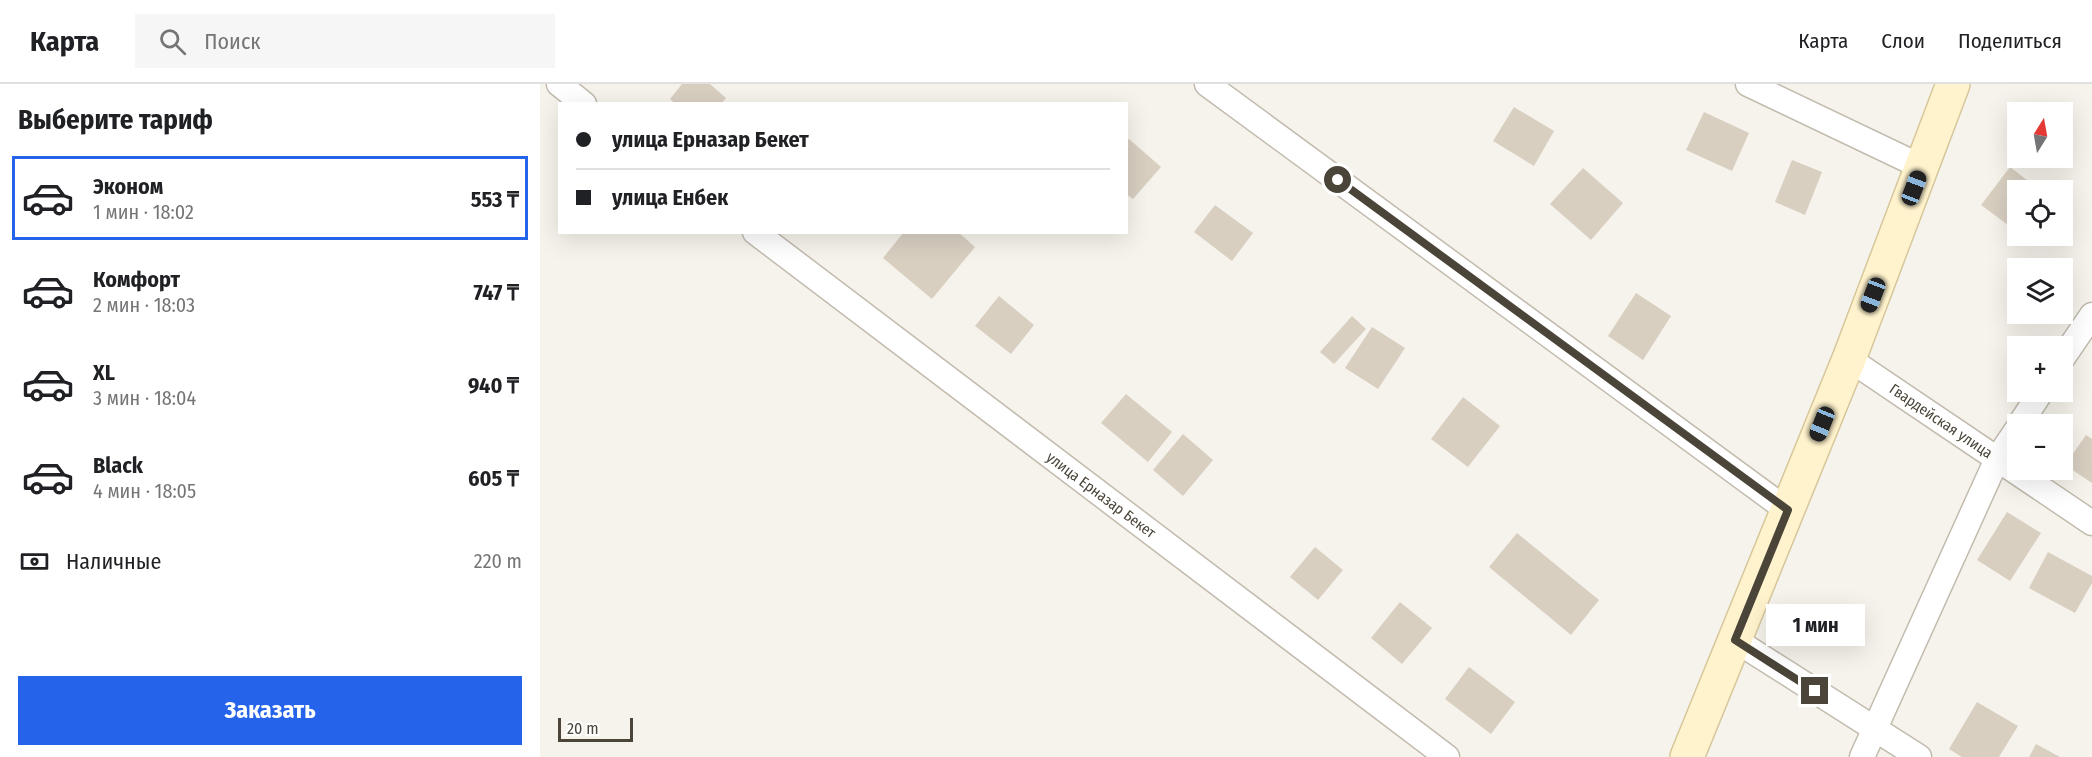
<!DOCTYPE html>
<html lang="ru">
<meta charset="utf-8">
<style>
body{margin:0;font-family:"Fira Sans Condensed",sans-serif;background:#f6f6f6;color:#202124;height:100vh;display:flex;flex-direction:column;font-size:22px;white-space:nowrap}
*{box-sizing:border-box;margin:0}
p{font-size:20px;color:#757577}
.icon{flex:none;width:33px;height:33px;fill:none;stroke:currentColor;stroke-width:2;stroke-linecap:round;stroke-linejoin:round}
.map{position:relative;flex:1;overflow:hidden}
.sheet{display:flex;flex-direction:column;background:#fff;width:540px}
.sheet>*{flex:none}
.hud{position:absolute;left:18px;top:18px;width:570px;height:132px;border-radius:0px;box-shadow:0 6px 24px #0002;display:grid;align-content:center;height:132px;padding:0 18px;background:#fff}
.needle{width:39px;rotate:11deg}
.controls{position:absolute;left:1467px;top:18px;display:grid;gap:12px}
.controls a{display:grid;place-items:center;width:66px;height:66px;border-radius:0px;background:#fff;box-shadow:0 6px 24px #0002;font-size:30px}
.scale{position:absolute;left:18px;bottom:15px;width:75px;box-sizing:border-box;padding-left:6px;border:3px solid #4b4439;border-top:0;font-size:16px;line-height:21px;white-space:nowrap;color:#4b4439;-webkit-text-stroke:4px #fff;paint-order:stroke}
.end{position:absolute;width:27px;height:27px;margin:-14px;border:8px solid #4b4439;background:#fff;box-shadow:0 0 0 3px #fff}
.from{border-radius:50%}
.bubble{position:absolute;height:42px;border-radius:0px;background:#fff;box-shadow:0 6px 24px #0002;font-size:20px;font-weight:700;line-height:42px;text-align:center}
.car{position:absolute;width:18px;height:36px;margin:-18px -9px;border-radius:8px;box-shadow:0 0 4px 2px #0007;background:linear-gradient(#222 24%,#8ab4d8 0 40%,#222 0 76%,#8ab4d8 0 86%,#222 0)}
.hud b{display:flex;align-items:center;gap:21px;height:57px;font-size:22px}
.hud b+b{border-top:2px solid #e0e0e0}
.hud i{width:15px;height:15px;background:#202124}
ul{padding:0;list-style:none}
li{display:flex;align-items:center;gap:18px;height:84px;margin:0 12px 9px;padding:0 6px;border:3px solid transparent;border-radius:0px}
li div{flex:1}
li b{display:block;font-size:22px}
li em{font-style:normal;font-weight:700}
li.active{border-color:#2563eb}
li>.icon{width:54px;height:54px;stroke-width:1.5}
h2{padding:0 18px;font-size:27px;line-height:72px}
.pay{display:flex;align-items:center;gap:15px;height:66px;padding:0 18px;font-size:22px}
.pay p{margin-inline-start:auto}
.action{display:flex;gap:12px;margin-top:auto;padding:12px 18px}
.action a{flex:1;height:69px;border-radius:0px;background:#2563eb;color:#fff;font-size:24px;font-weight:700;line-height:69px;text-align:center}
header{display:flex;align-items:center;gap:36px;box-sizing:border-box;height:84px;padding:0 30px;background:#fff;border-bottom:2px solid #e0e0e0}
header strong{font-size:28px}
nav{display:flex;gap:33px;margin-inline-start:auto;font-size:21px}
.search{width:420px;height:54px;background:#f6f6f6;display:flex;align-items:center;gap:15px;box-sizing:border-box;padding:0 21px;border-radius:0px;color:#757577;font-size:22px}
main{display:flex;flex:1;min-height:0}
.map>svg:first-child{display:block}
</style>
<header>
<strong>Карта</strong>
<div class="search"><svg class="icon" aria-label="search" viewBox="0 0 24 24"><circle cx="10" cy="10" r="6"/><path d="M15 15l6 6"/></svg>Поиск</div>
<nav><a>Карта</a><a>Слои</a><a>Поделиться</a></nav>
</header>
<main>
<section class="sheet">
<h2>Выберите тариф</h2>
<ul>
<li class="active"><svg class="icon" aria-label="car" viewBox="0 0 24 24"><path d="M5 17H2v-5l4-1 3-4h7l3 4 3 1v5h-3M9 17h6M6 11h13"/><circle cx="7" cy="17" r="2"/><circle cx="17" cy="17" r="2"/></svg><div><b>Эконом</b><p>1 мин · 18:02</p></div><em>553 ₸</em></li>
<li><svg class="icon" aria-label="car" viewBox="0 0 24 24"><path d="M5 17H2v-5l4-1 3-4h7l3 4 3 1v5h-3M9 17h6M6 11h13"/><circle cx="7" cy="17" r="2"/><circle cx="17" cy="17" r="2"/></svg><div><b>Комфорт</b><p>2 мин · 18:03</p></div><em>747 ₸</em></li>
<li><svg class="icon" aria-label="car" viewBox="0 0 24 24"><path d="M5 17H2v-5l4-1 3-4h7l3 4 3 1v5h-3M9 17h6M6 11h13"/><circle cx="7" cy="17" r="2"/><circle cx="17" cy="17" r="2"/></svg><div><b>XL</b><p>3 мин · 18:04</p></div><em>940 ₸</em></li>
<li><svg class="icon" aria-label="car" viewBox="0 0 24 24"><path d="M5 17H2v-5l4-1 3-4h7l3 4 3 1v5h-3M9 17h6M6 11h13"/><circle cx="7" cy="17" r="2"/><circle cx="17" cy="17" r="2"/></svg><div><b>Black</b><p>4 мин · 18:05</p></div><em>605 ₸</em></li>
</ul>
<div class="pay"><svg class="icon" aria-label="cash" viewBox="0 0 24 24"><path d="M3 7h18v10H3z"/><circle cx="12" cy="12" r="2"/></svg>Наличные<p>220 m</p></div>
<div class="action"><a>Заказать</a></div>
</section>
<div class="map">
<svg width="1552" height="673" viewBox="0 0 1552 673">
<rect width="100%" height="100%" fill="#f6f3ec"/>
<g fill="#d8cfc1">
<path d="M142,0H170L186,14L181,20H136L130,15Z"/>
<path d="M974,23L1014,47L994,82L953,57Z"/>
<path d="M1164,28L1209,49L1192,87L1146,66Z"/>
<path d="M589,55L621,83L593,115L586,110V58Z"/>
<path d="M1252,76L1282,88L1265,131L1235,118Z"/>
<path d="M1470,83L1500,106H1478V136L1472,144L1441,121Z"/>
<path d="M1043,84L1083,119L1051,156L1010,120Z"/>
<path d="M675,121L713,149L692,177L654,148Z"/>
<path d="M364,148H418L435,163L392,215L343,174Z"/>
<path d="M1096,209L1131,232L1103,276L1068,252Z"/>
<path d="M459,212L494,241L471,270L435,242Z"/>
<path d="M812,232L826,245L794,280L780,268Z"/>
<path d="M832,243L865,264L838,305L805,284Z"/>
<path d="M586,310L632,348L608,378L561,339Z"/>
<path d="M923,313L960,342L928,383L891,355Z"/>
<path d="M643,350L673,376L643,412L613,386Z"/>
<path d="M1546,351L1552,355V399L1525,381Z"/>
<path d="M1467,428L1501,449L1470,497L1437,476Z"/>
<path d="M977,449L1059,516L1031,551L949,483Z"/>
<path d="M775,463L803,486L778,516L750,493Z"/>
<path d="M1508,468L1552,492V499L1535,529L1489,504Z"/>
<path d="M860,518L892,544L862,580L831,554Z"/>
<path d="M929,583L975,618L951,650L905,615Z"/>
<path d="M1437,618L1478,642L1459,673H1422L1409,665Z"/>
<path d="M1496,660L1520,673H1489Z"/>
</g>
<g fill="none" stroke-linecap="round" stroke-linejoin="round">
<g stroke="#c2bbae" stroke-width="27">
<g id="minor">
<path d="M19,0L44,20"/>
<path d="M667,0L1247,426"/>
<path d="M1208,0L1382,83"/>
<path d="M215,148L907,673"/>
<path d="M1309,275L1552,439"/>
<path d="M1522,275L1552,231"/>
<path d="M1480,340L1501,308"/>
<path d="M1195,556L1379,673"/>
<path d="M1322,673L1457,375L1478,344"/>
</g>
</g>
<g stroke="#d6c79b" stroke-width="36">
<path id="secondary" d="M1147,673L1309,275L1413,0"/>
</g>
<use href="#minor" stroke="#fff" stroke-width="24"/>
<use href="#secondary" stroke="#fff3cd" stroke-width="33"/>
</g>
<g fill="none" stroke-linecap="round" stroke-linejoin="round">
<path stroke="#4b4439" stroke-width="8" d="M798,96L1248,426L1195,556L1275,607"/>
</g>
<g text-anchor="middle" dominant-baseline="central" stroke-width="4.5" stroke-linejoin="round" paint-order="stroke">
<g font-size="15" fill="#4b4439" stroke="#fff">
<text transform="translate(1401 337) rotate(34)">Гвардейская улица</text>
<text transform="translate(561 411) rotate(37)">улица Ерназар Бекет</text>
</g>
</g>
</svg>
<div class="controls">
<a><svg class="needle" viewBox="-14 -14 28 28"><path d="M0-13l5 13h-10z" fill="#e53935"/><path d="M0 13l5-13h-10z" fill="#757577"/></svg></a>
<a><svg class="icon" aria-label="locate" viewBox="0 0 24 24"><circle cx="12" cy="12" r="6"/><path d="M12 2v4M12 18v4M2 12h4M18 12h4"/></svg></a>
<a><svg class="icon" aria-label="layers" viewBox="0 0 24 24"><path d="M12 4l9 5-9 5-9-5zM3 14l9 5 9-5"/></svg></a>
<a>+</a>
<a>−</a>
</div>
<div class="scale">20 m</div>
<i class="end from" style="left:798px;top:96px"></i>
<i class="end" style="left:1275px;top:607px"></i>
<div class="bubble" style="left:1226px;top:520px;width:99px">1 мин</div>
<i class="car" style="left:1374px;top:104px;rotate:21deg"></i>
<i class="car" style="left:1333px;top:211px;rotate:201deg"></i>
<i class="car" style="left:1282px;top:340px;rotate:202deg"></i>
<div class="hud">
<b><i class="from"></i>улица Ерназар Бекет</b>
<b><i></i>улица Енбек</b>
</div>
</div>
</main>
